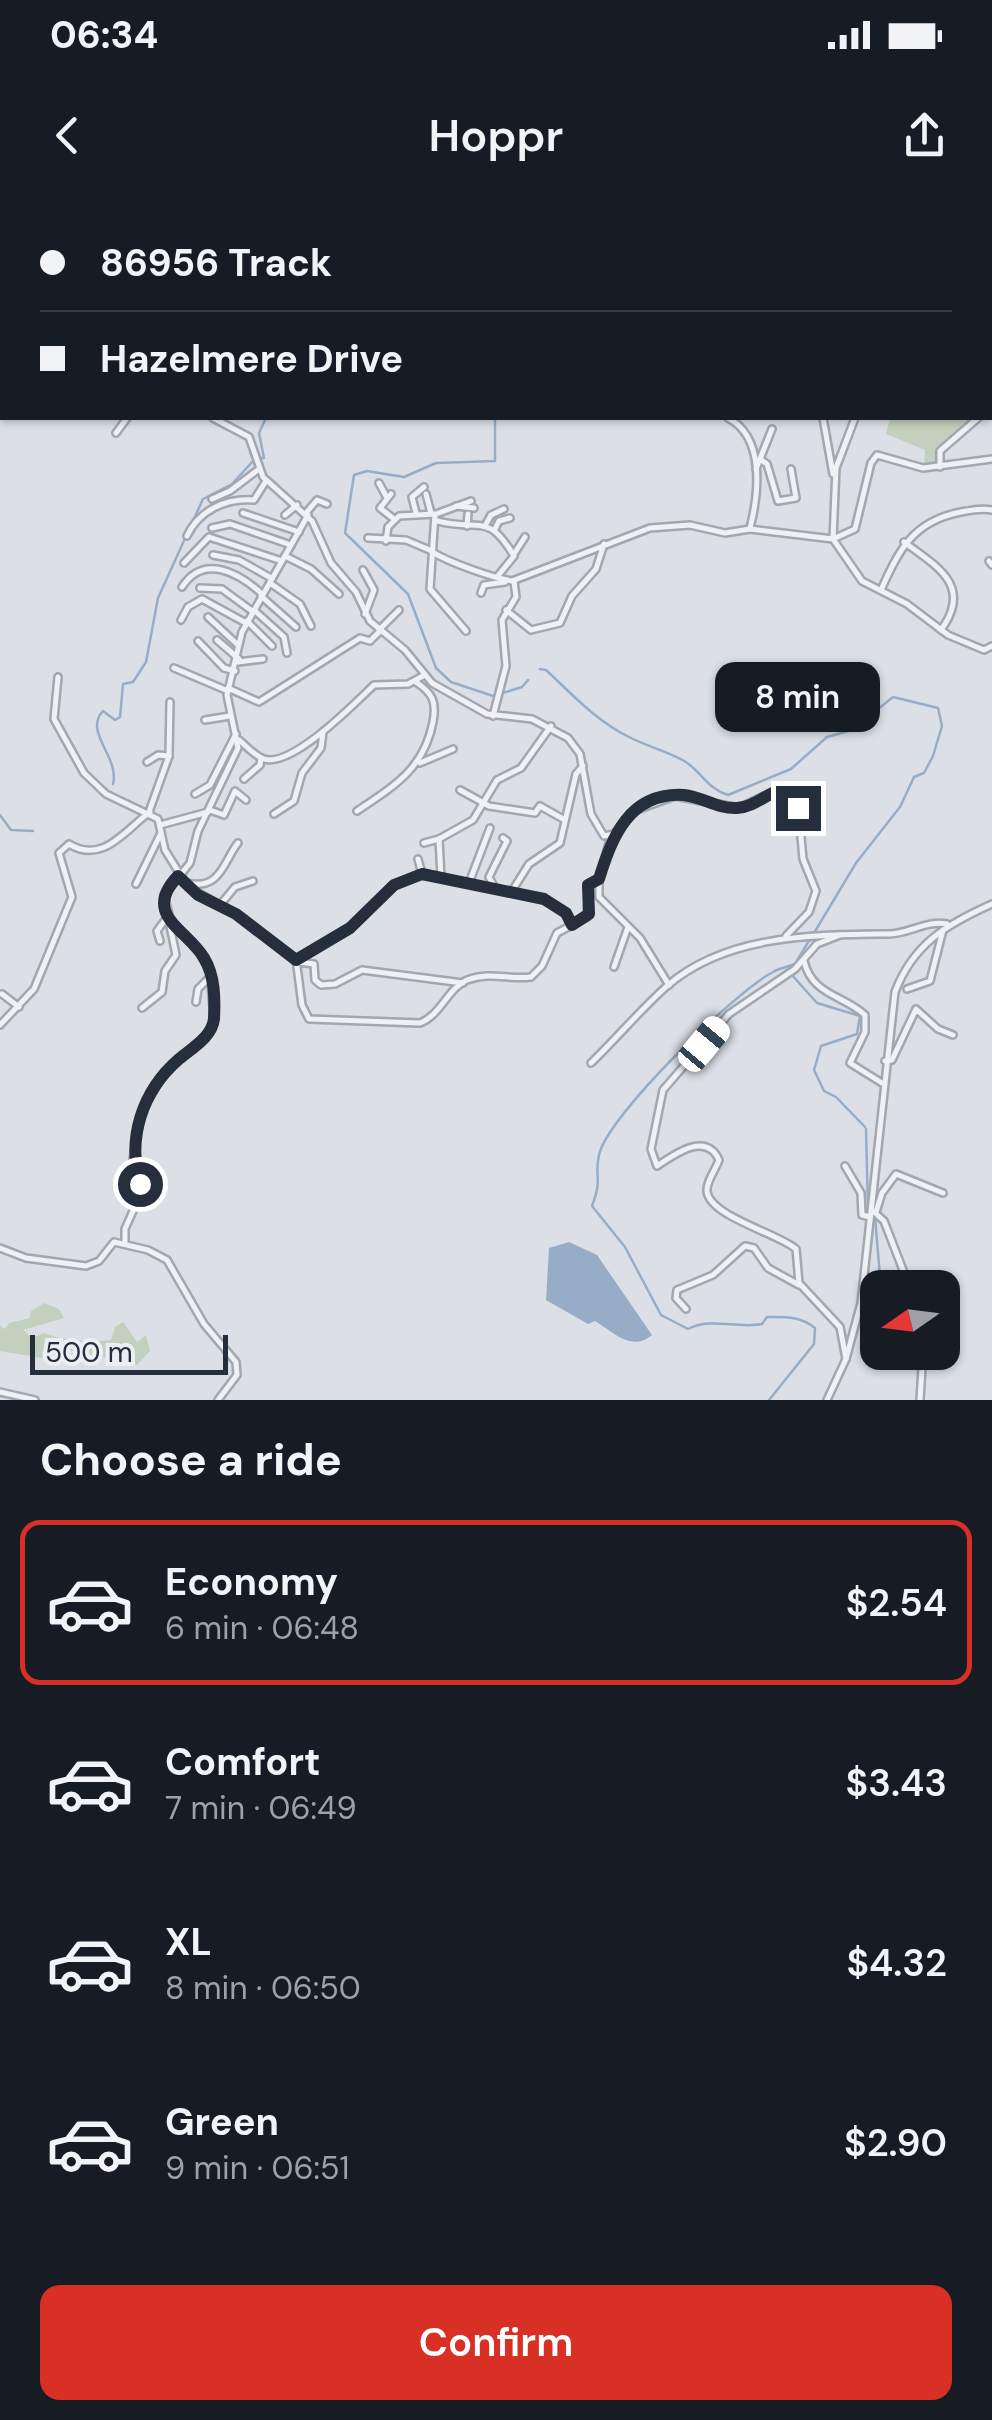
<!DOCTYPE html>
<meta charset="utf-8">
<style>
body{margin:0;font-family:"DM Sans",sans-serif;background:#242831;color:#f1f3f6;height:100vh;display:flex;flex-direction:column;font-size:38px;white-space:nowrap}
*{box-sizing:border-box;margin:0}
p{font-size:32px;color:#9ea1a6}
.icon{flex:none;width:55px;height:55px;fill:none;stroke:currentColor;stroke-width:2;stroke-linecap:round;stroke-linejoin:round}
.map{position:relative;height:1200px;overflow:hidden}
.details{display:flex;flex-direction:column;background:#171b24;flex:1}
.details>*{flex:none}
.guide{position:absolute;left:0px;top:0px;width:992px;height:220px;box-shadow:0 2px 8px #0004;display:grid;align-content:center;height:220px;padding:0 40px;background:#171b24}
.needle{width:65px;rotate:256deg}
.fabs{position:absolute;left:860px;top:1070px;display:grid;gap:20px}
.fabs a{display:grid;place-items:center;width:100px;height:100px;border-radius:20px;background:#171b24;box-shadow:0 2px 8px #0004;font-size:50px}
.scale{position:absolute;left:30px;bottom:25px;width:198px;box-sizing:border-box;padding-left:10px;border:5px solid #262e3d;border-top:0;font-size:28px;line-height:35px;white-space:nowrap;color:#262e3d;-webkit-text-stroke:8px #ebeff4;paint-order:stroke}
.end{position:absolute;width:45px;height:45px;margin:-22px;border:12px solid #262e3d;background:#fff;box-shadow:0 0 0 5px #fff}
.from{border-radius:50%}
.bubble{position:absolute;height:70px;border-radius:20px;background:#171b24;box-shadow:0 2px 8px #0004;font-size:32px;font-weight:600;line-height:70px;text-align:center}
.car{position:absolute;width:30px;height:60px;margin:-30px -15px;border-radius:12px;box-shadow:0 0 8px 2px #0007;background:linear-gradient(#fff 24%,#345 0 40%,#fff 0 76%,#345 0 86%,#fff 0)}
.guide b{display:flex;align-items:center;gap:35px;height:95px;font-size:38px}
.guide b+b{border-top:2px solid #363941}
.guide i{width:25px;height:25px;background:#f1f3f6}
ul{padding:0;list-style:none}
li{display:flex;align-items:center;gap:30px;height:165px;margin:0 20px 15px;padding:0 20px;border:5px solid transparent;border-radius:20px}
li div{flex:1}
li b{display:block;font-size:38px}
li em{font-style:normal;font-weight:600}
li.active{border-color:#d93025}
li>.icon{width:90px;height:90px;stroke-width:1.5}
h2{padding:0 40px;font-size:45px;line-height:120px}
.action{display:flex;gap:20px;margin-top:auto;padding:20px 40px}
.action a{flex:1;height:115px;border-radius:20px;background:#d93025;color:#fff;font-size:40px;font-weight:600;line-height:115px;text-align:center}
.status{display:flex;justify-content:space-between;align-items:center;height:70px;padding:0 50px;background:#171b24;direction:ltr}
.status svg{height:28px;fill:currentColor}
header{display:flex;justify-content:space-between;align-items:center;height:130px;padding:0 40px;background:#171b24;font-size:45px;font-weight:600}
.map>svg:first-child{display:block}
</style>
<div class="status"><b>06:34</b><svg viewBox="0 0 49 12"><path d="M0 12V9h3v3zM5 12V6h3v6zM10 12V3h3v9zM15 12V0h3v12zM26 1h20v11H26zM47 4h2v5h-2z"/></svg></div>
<header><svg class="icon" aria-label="back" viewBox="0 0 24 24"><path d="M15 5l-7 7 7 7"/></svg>Hoppr<svg class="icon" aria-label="share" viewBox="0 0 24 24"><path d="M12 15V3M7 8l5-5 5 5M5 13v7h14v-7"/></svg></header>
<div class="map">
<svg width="992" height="1200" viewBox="0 0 992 1200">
<rect width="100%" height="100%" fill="#dce0e6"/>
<g fill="#c2d0bd">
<path d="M890,218H974L936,251L937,264L924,266L925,250L886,234Z"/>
<path d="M44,1103L59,1109L64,1118L23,1130L32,1138L44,1133C57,1139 96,1143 111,1140L115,1127L123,1122L137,1142L146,1135L150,1151L137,1165L70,1150L54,1160L0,1151V1126L5,1129L9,1123L30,1118L31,1111Z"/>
</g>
<path fill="#97adc7" d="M569,1042L597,1055L652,1135C632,1152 614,1133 595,1121L588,1124L546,1100L549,1048Z"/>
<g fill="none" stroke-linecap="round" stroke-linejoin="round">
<g stroke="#97adc7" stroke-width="2.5">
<path d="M424,0L442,2"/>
<path d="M672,2V0"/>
<path d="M990,185H992"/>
<path d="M0,187L2,186"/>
<path d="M495,218V261L436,263L404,277L367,271L354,275L345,333L408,394L436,468L451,482L493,496L522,487L528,480"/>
<path d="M260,258H264L259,233L266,218"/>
<path d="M540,469L546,470C573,495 595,520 629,537C648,547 668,551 686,562C702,573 708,589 728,595L791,569L827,537L852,530L893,497L938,508L942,526L933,556L924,573L914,577L900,607L856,663L814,733"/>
<path d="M113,584C120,557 83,532 103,511L115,520L120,517L123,484L133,482L146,462L158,398L203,299L232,284L254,260"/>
<path d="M0,615L11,630L33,631"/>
<path d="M791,774L817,803L860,816L857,834L821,846L814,870L824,891L836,897L865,927"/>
<path d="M866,929L868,1009"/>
<path d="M875,1017L881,1088"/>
<path d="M878,1119V1145"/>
<path d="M880,1152V1153"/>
<path d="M769,1200L814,1144L815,1128C800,1116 786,1117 767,1117L762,1124C737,1129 711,1117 688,1129L661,1115L625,1047L592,1006C603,978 594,976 599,955C607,916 736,791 773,772C780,768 788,767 795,764L810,739"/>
</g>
<g stroke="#97adc7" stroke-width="6">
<path d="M90,0L93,2"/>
<path d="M412,0L414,2"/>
</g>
<g stroke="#a2a7b0" stroke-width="10">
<g id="minor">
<path d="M561,0L563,2"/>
<path d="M601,0V2"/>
<path d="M624,0V2"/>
<path d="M651,0V2"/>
<path d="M845,0L846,2"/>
<path d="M181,2L182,0"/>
<path d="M578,2V0"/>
<path d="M836,2L838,0"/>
<path d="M942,2L943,0"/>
<path d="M990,4H992"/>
<path d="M990,48H992"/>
<path d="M0,65L2,66"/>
<path d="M990,78H992"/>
<path d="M990,107H992"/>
<path d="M0,152H2"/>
<path d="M990,152L992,151"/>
<path d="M990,214H992"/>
<path d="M213,218L249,237L263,277L312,321L331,363L356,392L370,421L405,450L432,483L487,514L532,519L568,538L580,554L591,614L604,636L614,634L634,611L675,596L739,608L779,589L791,595L799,615L803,659L816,691L809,712L786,736"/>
<path d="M728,218C765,237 759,293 750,328"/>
<path d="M823,218L833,274"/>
<path d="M116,233L127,218"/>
<path d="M760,259L767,264L778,301L796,298L791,269"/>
<path d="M992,259L923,268L877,255L871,263L855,329L833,339L862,381L907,404L948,435L984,450L992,446"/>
<path d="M940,267V251L978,218"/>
<path d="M756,269L772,229"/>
<path d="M379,283L386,296"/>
<path d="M391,294L380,308L394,319"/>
<path d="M426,294L431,313"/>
<path d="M212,299L230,291L259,269"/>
<path d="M456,306L474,308"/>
<path d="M243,313L299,332"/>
<path d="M306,313L317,300L327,304"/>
<path d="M416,313L412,297L424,287"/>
<path d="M436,314L471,301"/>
<path d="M285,315L297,305"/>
<path d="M437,321C480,332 487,311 514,356L497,377"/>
<path d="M486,324L491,315L504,309"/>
<path d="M467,326L468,314"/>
<path d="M212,328L230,324L291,345"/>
<path d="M495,329L499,321L510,318"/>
<path d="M187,336C199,310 226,298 254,300L266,281"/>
<path d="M368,338L406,340L432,351"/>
<path d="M386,341L388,327L399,316L435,314L430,389L466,431"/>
<path d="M904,342C938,367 973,386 941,430"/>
<path d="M432,352C451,363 490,377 512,381L650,328L690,325L725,333L750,329L833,339L836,268L855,218"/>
<path d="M514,354L525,337"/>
<path d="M213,355L239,360L271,378"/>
<path d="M285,356L311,369L339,394"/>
<path d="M989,361L992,365"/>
<path d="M184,363L209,337L282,361"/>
<path d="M363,370L374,390L365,414"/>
<path d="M270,383L300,404L311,426"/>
<path d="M182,387C204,353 239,373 262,394"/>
<path d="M200,388L222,389L252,411"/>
<path d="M881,390C899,350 913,321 961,312C972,310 981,308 992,310"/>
<path d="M481,393L484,385L505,382"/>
<path d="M261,396L296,427"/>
<path d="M254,410L284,437L287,453"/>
<path d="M506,410L531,430L560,423L572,396L596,369L604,344"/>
<path d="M208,417L238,445"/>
<path d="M181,420L188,407L202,399L246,423"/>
<path d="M247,421L272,446"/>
<path d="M379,430L399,410"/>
<path d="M217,440L239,459"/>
<path d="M198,441L224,468L235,471"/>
<path d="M238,462L263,459"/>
<path d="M174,468L228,491"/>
<path d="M58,477L54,519L84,573L106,594L158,619L165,650L188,687L236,714L296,759L302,805L309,819L420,823C441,815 448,788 467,780C490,771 509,780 531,777L542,766L557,733L587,717L589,685L599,679"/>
<path d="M228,488L259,502L360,438L370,441L380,431"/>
<path d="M493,516L506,466L502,420L516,397L514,381"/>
<path d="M205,520L230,516"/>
<path d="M239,540C246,546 255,556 264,559C292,568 355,503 374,485L408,484L425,475"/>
<path d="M147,562L158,555L169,556"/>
<path d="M420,563L453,549"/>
<path d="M244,579L260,565L261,558"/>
<path d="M460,590L489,606L535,613L540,606L565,620"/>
<path d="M195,594L210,585L236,534"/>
<path d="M210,610L224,615L235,591L246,600"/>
<path d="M357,611C394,586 424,569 433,522C437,501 432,493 416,482"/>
<path d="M149,612L169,556L170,502"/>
<path d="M274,614L294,601L302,573L321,548L323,532"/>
<path d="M160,625L208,612"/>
<path d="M611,636L599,679V697L640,738L669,785"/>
<path d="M424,643L439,639"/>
<path d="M418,659L422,674"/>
<path d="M441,677L439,639L473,620L497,580L521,568L551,526"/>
<path d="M187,683C221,691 224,660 238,643"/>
<path d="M469,683L490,628"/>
<path d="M136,684L161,633"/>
<path d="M496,690L489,677L507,641L503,638"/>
<path d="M512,691L529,664L560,643L576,574L583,566"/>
<path d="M220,705L235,687L253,681"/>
<path d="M840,735L817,744L795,769L729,814L663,890L651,949L657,966C675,954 706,931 719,960C716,969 706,982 707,991C709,1016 777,1033 796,1049L799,1083L840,1127L846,1159"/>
<path d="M296,759L350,728L394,685L422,674L544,699L566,713L572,725"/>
<path d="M804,761C812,795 843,795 865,815V832L850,863L882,883"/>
<path d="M298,762L314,764L315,780L321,785L335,784L362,770L463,783"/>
<path d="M614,767L628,727"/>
<path d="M907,789L930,781L943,730"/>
<path d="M2,794L19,807"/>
<path d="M196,802L198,789L211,776"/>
<path d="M142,808L162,792L165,771L176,755L168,716L157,731L160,741"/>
<path d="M0,825L34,789L72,697L59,653L69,644C103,665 126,629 150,612"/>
<path d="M885,861L892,860L916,809L938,829L953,835"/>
<path d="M591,863C617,838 640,810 667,786C727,734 814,735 888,734C909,734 926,720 947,724"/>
<path d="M845,966L861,993L862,1015L870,1017"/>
<path d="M873,1011L884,1021L910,1088"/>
<path d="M876,1012L882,993L896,974L943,993"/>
<path d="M125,1043V1029L141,993L133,959L141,913L164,873L208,834L214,821L210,771L199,751L171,722L164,695L190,663L198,631L238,548L227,495L242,432L308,315"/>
<path d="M0,1048L26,1058L86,1066L99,1061L114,1042L148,1050L167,1060L204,1124L236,1162L237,1175L218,1200"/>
<path d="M686,1109L676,1098L677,1090L713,1075L745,1046L754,1048L768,1068L799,1085"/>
<path d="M0,1192L35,1200"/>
<path d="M827,1200L846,1159L861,1103L895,792C913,744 947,724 992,704"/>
<path d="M920,1200L923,1152"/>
</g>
</g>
<use href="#minor" stroke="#eff1f5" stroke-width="5"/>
</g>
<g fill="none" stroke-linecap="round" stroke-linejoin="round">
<path stroke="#262e3d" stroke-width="12" d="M140,984C127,938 142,891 179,859C192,848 212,837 214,819C215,799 215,776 204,758C187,729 141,715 178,676L198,695L236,714L296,760L350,728L394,685L422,674L544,699L566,713L572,725L589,714L588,685L599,679C612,637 629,592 684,595C703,597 717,609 737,608C753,607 764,596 779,590L791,595L798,608"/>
</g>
</svg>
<div class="fabs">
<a><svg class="needle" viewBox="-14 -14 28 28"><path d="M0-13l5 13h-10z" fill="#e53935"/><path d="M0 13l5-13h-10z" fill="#9ea1a6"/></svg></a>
</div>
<div class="scale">500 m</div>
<i class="end from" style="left:140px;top:984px"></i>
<i class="end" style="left:798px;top:608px"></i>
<div class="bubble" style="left:715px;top:462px;width:165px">8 min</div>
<i class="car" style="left:704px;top:844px;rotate:40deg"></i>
<div class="guide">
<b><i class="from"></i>86956 Track</b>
<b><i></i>Hazelmere Drive</b>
</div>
</div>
<section class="details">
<h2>Choose a ride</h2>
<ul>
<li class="active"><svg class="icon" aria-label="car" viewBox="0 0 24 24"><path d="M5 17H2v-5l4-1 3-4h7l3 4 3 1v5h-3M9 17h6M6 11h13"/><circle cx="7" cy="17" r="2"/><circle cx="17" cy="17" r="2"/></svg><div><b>Economy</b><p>6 min · 06:48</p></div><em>$2.54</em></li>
<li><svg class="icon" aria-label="car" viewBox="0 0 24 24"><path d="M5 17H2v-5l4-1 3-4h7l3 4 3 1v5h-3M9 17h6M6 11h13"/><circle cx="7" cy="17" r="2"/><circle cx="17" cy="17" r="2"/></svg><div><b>Comfort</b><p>7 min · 06:49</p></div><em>$3.43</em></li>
<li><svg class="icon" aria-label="car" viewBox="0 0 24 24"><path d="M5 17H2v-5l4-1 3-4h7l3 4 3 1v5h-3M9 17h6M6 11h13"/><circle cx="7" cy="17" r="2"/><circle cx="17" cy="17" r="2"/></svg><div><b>XL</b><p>8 min · 06:50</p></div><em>$4.32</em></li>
<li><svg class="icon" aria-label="car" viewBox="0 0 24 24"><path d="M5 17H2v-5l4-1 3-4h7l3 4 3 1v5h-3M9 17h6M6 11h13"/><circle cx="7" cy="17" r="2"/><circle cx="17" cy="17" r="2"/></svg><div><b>Green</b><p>9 min · 06:51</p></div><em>$2.90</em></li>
</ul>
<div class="action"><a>Confirm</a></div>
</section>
